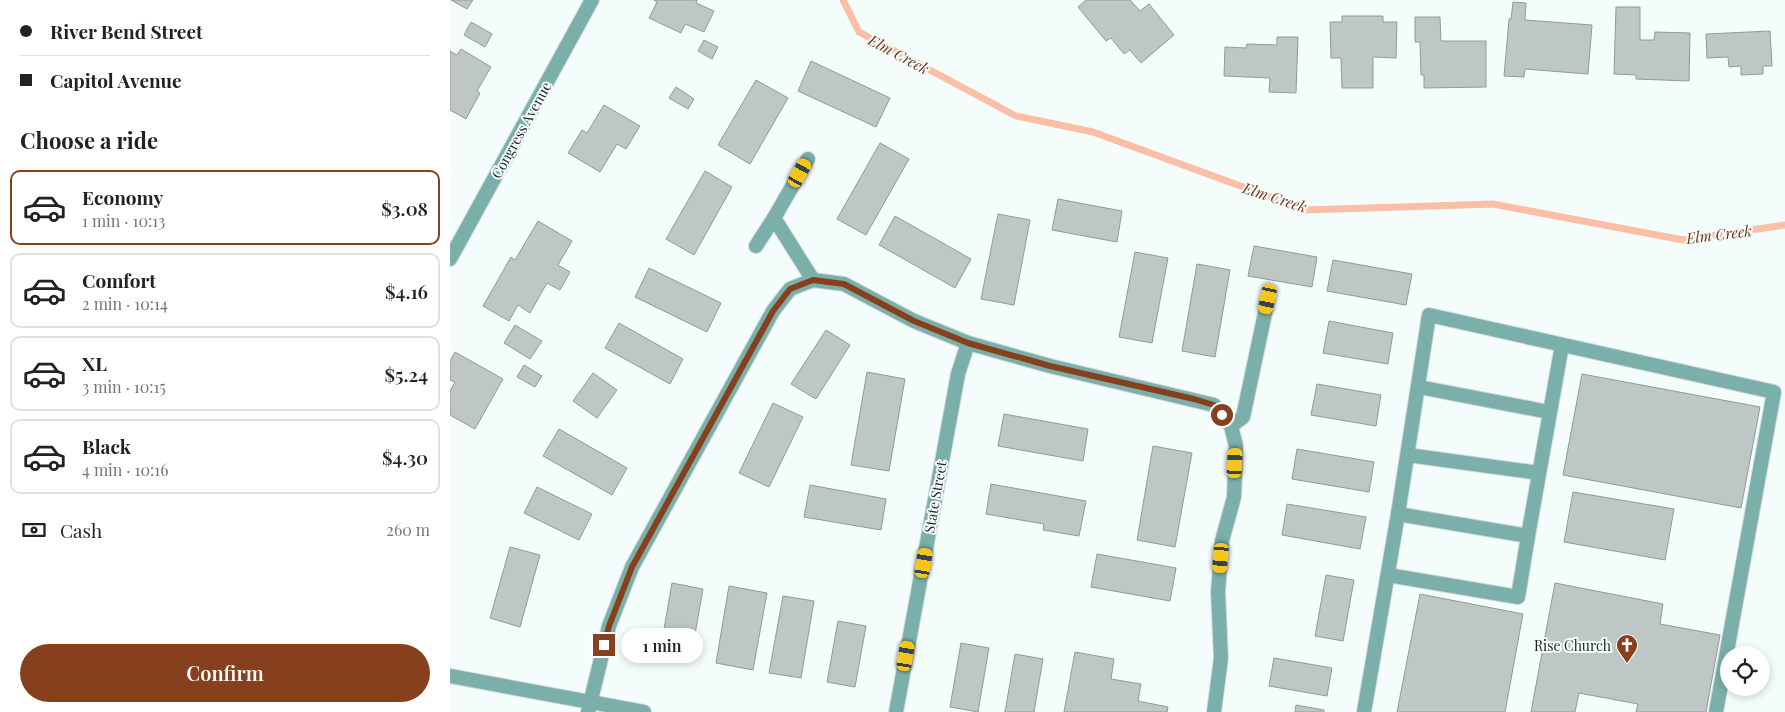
<!DOCTYPE html>
<meta charset="utf-8">
<style>
body{margin:0;font-family:"Playfair Display",serif;background:#f2f2f2;color:#222;height:100vh;display:flex;flex-direction:column;font-size:19px;white-space:nowrap}
*{box-sizing:border-box;margin:0}
p{font-size:16px;color:#767676}
.icon{flex:none;width:28px;height:28px;fill:none;stroke:currentColor;stroke-width:2;stroke-linecap:round;stroke-linejoin:round}
.map{position:relative;flex:1;overflow:hidden}
.side{display:flex;flex-direction:column;background:#fff;width:450px}
.side>*{flex:none}
.hud{display:grid;align-content:center;height:110px;padding:0 20px;background:#fff}
.fabs{position:absolute;left:1270px;top:646px;display:grid;gap:10px}
.fabs a{display:grid;place-items:center;width:50px;height:50px;border-radius:50%;background:#fff;box-shadow:0 2px 8px #0003;font-size:25px}
.end{position:absolute;width:22px;height:22px;margin:-11px;border:6px solid #87401d;background:#fff;box-shadow:0 0 0 2px #fff}
.from{border-radius:50%}
.bubble{position:absolute;height:35px;border-radius:18px;background:#fff;box-shadow:0 2px 8px #0003;font-size:16px;font-weight:600;line-height:35px;text-align:center}
.car{position:absolute;width:15px;height:30px;margin:-15px -8px;border-radius:6px;box-shadow:0 0 4px 1px #0007;background:linear-gradient(#f5c518 24%,#345 0 40%,#f5c518 0 76%,#345 0 86%,#f5c518 0)}
.hud b{display:flex;align-items:center;gap:18px;height:48px;font-size:19px}
.hud b+b{border-top:1px solid #e0e0e0}
.hud i{width:12px;height:12px;background:#222}
ul{padding:0;list-style:none}
li{display:flex;align-items:center;gap:15px;height:75px;margin:0 10px 8px;padding:0 10px;border:2px solid #e0e0e0;border-radius:10px}
li div{flex:1}
li b{display:block;font-size:19px}
li em{font-style:normal;font-weight:600}
li.selected{border-color:#87401d}
li>.icon{width:45px;height:45px;stroke-width:1.5}
h2{padding:0 20px;font-size:22px;line-height:60px}
.pay{display:flex;align-items:center;gap:12px;height:55px;padding:0 20px;font-size:19px}
.pay p{margin-inline-start:auto}
.primary-button{display:flex;gap:10px;margin-top:auto;padding:10px 20px}
.primary-button a{flex:1;height:58px;border-radius:30px;background:#87401d;color:#fff;font-size:20px;font-weight:600;line-height:58px;text-align:center}
main{display:flex;flex:1;min-height:0}
.map>svg:first-child{display:block}
</style>
<main>
<section class="side">
<div class="hud">
<b><i class="from"></i>River Bend Street</b>
<b><i></i>Capitol Avenue</b>
</div>
<h2>Choose a ride</h2>
<ul>
<li class="selected"><svg class="icon" aria-label="car" viewBox="0 0 24 24"><path d="M5 17H2v-5l4-1 3-4h7l3 4 3 1v5h-3M9 17h6M6 11h13"/><circle cx="7" cy="17" r="2"/><circle cx="17" cy="17" r="2"/></svg><div><b>Economy</b><p>1 min · 10:13</p></div><em>$3.08</em></li>
<li><svg class="icon" aria-label="car" viewBox="0 0 24 24"><path d="M5 17H2v-5l4-1 3-4h7l3 4 3 1v5h-3M9 17h6M6 11h13"/><circle cx="7" cy="17" r="2"/><circle cx="17" cy="17" r="2"/></svg><div><b>Comfort</b><p>2 min · 10:14</p></div><em>$4.16</em></li>
<li><svg class="icon" aria-label="car" viewBox="0 0 24 24"><path d="M5 17H2v-5l4-1 3-4h7l3 4 3 1v5h-3M9 17h6M6 11h13"/><circle cx="7" cy="17" r="2"/><circle cx="17" cy="17" r="2"/></svg><div><b>XL</b><p>3 min · 10:15</p></div><em>$5.24</em></li>
<li><svg class="icon" aria-label="car" viewBox="0 0 24 24"><path d="M5 17H2v-5l4-1 3-4h7l3 4 3 1v5h-3M9 17h6M6 11h13"/><circle cx="7" cy="17" r="2"/><circle cx="17" cy="17" r="2"/></svg><div><b>Black</b><p>4 min · 10:16</p></div><em>$4.30</em></li>
</ul>
<div class="pay"><svg class="icon" aria-label="cash" viewBox="0 0 24 24"><path d="M3 7h18v10H3z"/><circle cx="12" cy="12" r="2"/></svg>Cash<p>260 m</p></div>
<div class="primary-button"><a>Confirm</a></div>
</section>
<div class="map">
<svg width="1335" height="712" viewBox="0 0 1335 712">
<rect width="100%" height="100%" fill="#f5fdfc"/>
<g fill="none" stroke-linecap="round" stroke-linejoin="round">
<path stroke="#fabfa6" stroke-width="7" d="M393,0L409,32L566,116L643,132L856,210L1043,204L1233,240L1335,225"/>
</g>
<g fill="#bec7c5" stroke="#929a98">
<path d="M1,0H23L17,9Z"/>
<path d="M204,0H247L246,3L264,11L254,32L235,24L231,33L199,18L207,2Z"/>
<path d="M636,0H680L690,11L699,4L724,35L691,63L680,50L674,54L661,38L656,41L628,7Z"/>
<path d="M1063,2L1076,3L1075,20L1142,25L1138,74L1075,69L1074,77L1054,76L1059,19H1061Z"/>
<path d="M1166,7H1190V40H1204L1205,32L1240,33L1239,81L1186,79V75L1164,74Z"/>
<path d="M892,16H933V22H947L946,58L923,57V88H892L891,58H881L880,22H892Z"/>
<path d="M965,17H990L991,41H1036V87L974,88V75H971L970,42H965Z"/>
<path d="M21,22L42,34L35,47L14,35Z"/>
<path d="M1320,31L1322,66H1313V74L1291,75V66L1279,67L1278,57L1257,58L1256,34Z"/>
<path d="M827,37H848L846,93L819,92L820,78L774,76L775,47L796,48L797,44L827,45Z"/>
<path d="M254,40L268,47L262,59L248,51Z"/>
<path d="M11,49L41,67L27,91L30,93L16,119L0,110V51L7,55Z"/>
<path d="M361,61L440,98L426,127L348,91Z"/>
<path d="M306,80L338,98L300,164L268,145Z"/>
<path d="M226,87L244,99L238,109L219,98Z"/>
<path d="M154,105L190,126L176,149L167,144L150,172L118,153L132,130L137,133Z"/>
<path d="M430,143L459,159L416,235L387,219Z"/>
<path d="M255,171L282,187L244,255L216,239Z"/>
<path d="M608,199L672,211L667,242L602,230Z"/>
<path d="M548,214L580,220L564,305L531,299Z"/>
<path d="M445,216L521,259L505,288L429,245Z"/>
<path d="M88,221L122,241L108,265L120,272L110,290L97,283L80,313L68,305L59,321L33,306L61,257L65,260Z"/>
<path d="M804,246L867,257L862,287L798,276Z"/>
<path d="M685,252L718,258L702,343L669,337Z"/>
<path d="M883,260L962,274L956,305L877,291Z"/>
<path d="M747,264L780,270L765,357L732,351Z"/>
<path d="M199,268L271,303L257,332L185,297Z"/>
<path d="M879,321L943,333L938,364L873,353Z"/>
<path d="M169,323L233,359L220,384L155,348Z"/>
<path d="M65,325L92,341L80,359L54,343Z"/>
<path d="M376,330L400,345L366,399L341,384Z"/>
<path d="M5,352L53,379L25,429L0,415V391L5,382L0,380V361Z"/>
<path d="M74,365L92,376L85,387L67,377Z"/>
<path d="M417,372L455,379L439,471L401,465Z"/>
<path d="M143,373L167,390L147,418L123,401Z"/>
<path d="M1132,374L1310,407L1291,508L1113,475Z"/>
<path d="M867,384L931,395L926,426L861,415Z"/>
<path d="M323,403L353,417L319,487L289,473Z"/>
<path d="M554,414L638,429L633,461L548,446Z"/>
<path d="M109,429L177,468L162,495L93,456Z"/>
<path d="M703,446L742,453L725,547L687,540Z"/>
<path d="M847,449L924,462L919,492L842,479Z"/>
<path d="M541,484L636,501L629,536L593,530L594,524L536,514Z"/>
<path d="M360,485L436,499L431,530L354,517Z"/>
<path d="M87,487L142,514L129,540L74,513Z"/>
<path d="M1123,492L1224,509L1215,560L1114,542Z"/>
<path d="M837,504L916,517L910,549L832,535Z"/>
<path d="M60,547L90,555L70,627L40,618Z"/>
<path d="M647,554L726,568L720,601L641,587Z"/>
<path d="M876,575L904,580L893,641L865,636Z"/>
<path d="M222,583L253,589L241,657L210,652Z"/>
<path d="M1105,583L1213,604L1210,624L1270,635L1256,712H1186L1188,704L1129,693L1125,712H1081Z"/>
<path d="M279,586L317,593L303,670L266,663Z"/>
<path d="M970,594L1073,614L1055,712H947Z"/>
<path d="M333,596L364,601L351,678L319,673Z"/>
<path d="M388,621L416,626L405,687L377,682Z"/>
<path d="M511,643L539,648L528,712L500,707Z"/>
<path d="M625,652L664,659L661,679L691,684L688,701L718,707L717,712H614Z"/>
<path d="M565,654L593,659L584,712H555Z"/>
<path d="M824,658L882,668L877,696L819,686Z"/>
<path d="M846,705L874,710V712H845Z"/>
</g>
<g fill="none" stroke-linecap="round" stroke-linejoin="round">
<g stroke="#d3dad9" stroke-width="16">
<g id="service">
<path d="M324,218L363,280"/>
<path d="M306,246L324,218L358,159"/>
<path d="M969,387L1099,412"/>
<path d="M781,426L793,417L818,299"/>
<path d="M958,455L1089,473"/>
<path d="M948,514L1078,536L1112,345"/>
<path d="M938,575L1068,597L1078,536"/>
<path d="M914,712L948,514L979,315L1324,392L1266,712"/>
</g>
</g>
<g stroke="#d3dad9" stroke-width="16">
<g id="minor">
<path d="M0,259L142,0"/>
<path d="M138,712L159,626L182,567L323,311L340,289L363,280L394,284L464,321L518,343L600,366L764,405L781,426L786,446L784,497L772,541L768,592L771,658L764,712"/>
<path d="M446,712L508,374L518,343"/>
</g>
</g>
<g stroke="#d3dad9" stroke-width="16">
<path id="tertiary" d="M0,676L194,712"/>
</g>
<use href="#service" stroke="#7ab0a9" stroke-width="14"/>
<use href="#minor" stroke="#7ab0a9" stroke-width="14"/>
<use href="#tertiary" stroke="#7ab0a9" stroke-width="14"/>
</g>
<g fill="none" stroke-linecap="round" stroke-linejoin="round">
<path stroke="#87401d" stroke-width="6" d="M154,645L159,626L182,567L323,311L340,289L363,280L394,284L464,321L518,343L600,366L744,399L764,405L772,415"/>
</g>
<defs>
<g id="church-pin" transform="scale(1.125)"><path d="M0 17L-7.5 6A9.5 9.5 0 1 1 7.5 6Z" fill="#87401d" stroke="#f5fdfc"/><path d="M-1.2-6h2.4v3.5h3.3v2.4h-3.3V6h-2.4V-.1h-3.3v-2.4h3.3Z" fill="#fff"/></g>
</defs>
<g fill-rule="evenodd">
<use href="#church-pin" x="1177" y="645"/>
</g>
<g text-anchor="middle" dominant-baseline="central" stroke-width="4" stroke-linejoin="round" paint-order="stroke">
<g font-size="14" fill="#1e2121" stroke="#f5fdfc">
<text transform="translate(71 130) rotate(-61)">Congress Avenue</text>
<text transform="translate(485 497) rotate(-80)">State Street</text>
</g>
<g font-size="14" fill="#1e2121" stroke="#f5fdfc" text-anchor="end">
<text x="1161" y="645">Rise Church</text>
</g>
<g font-size="15" font-style="italic" fill="#6f3316" stroke="#f5fdfc">
<text transform="translate(449 54) rotate(28)">Elm Creek</text>
<text transform="translate(825 197) rotate(18)">Elm Creek</text>
<text transform="translate(1269 234) rotate(-7)">Elm Creek</text>
</g>
</g>
</svg>
<div class="fabs">
<a><svg class="icon" aria-label="locate" viewBox="0 0 24 24"><circle cx="12" cy="12" r="6"/><path d="M12 2v4M12 18v4M2 12h4M18 12h4"/></svg></a>
</div>
<i class="end from" style="left:772px;top:415px"></i>
<i class="end" style="left:154px;top:645px"></i>
<div class="bubble" style="left:171px;top:628px;width:82px">1 min</div>
<i class="car" style="left:350px;top:173px;rotate:29deg"></i>
<i class="car" style="left:818px;top:299px;rotate:192deg"></i>
<i class="car" style="left:785px;top:463px;rotate:3deg"></i>
<i class="car" style="left:771px;top:558px;rotate:185deg"></i>
<i class="car" style="left:474px;top:563px;rotate:10deg"></i>
<i class="car" style="left:456px;top:656px;rotate:10deg"></i>
</div>
</main>
